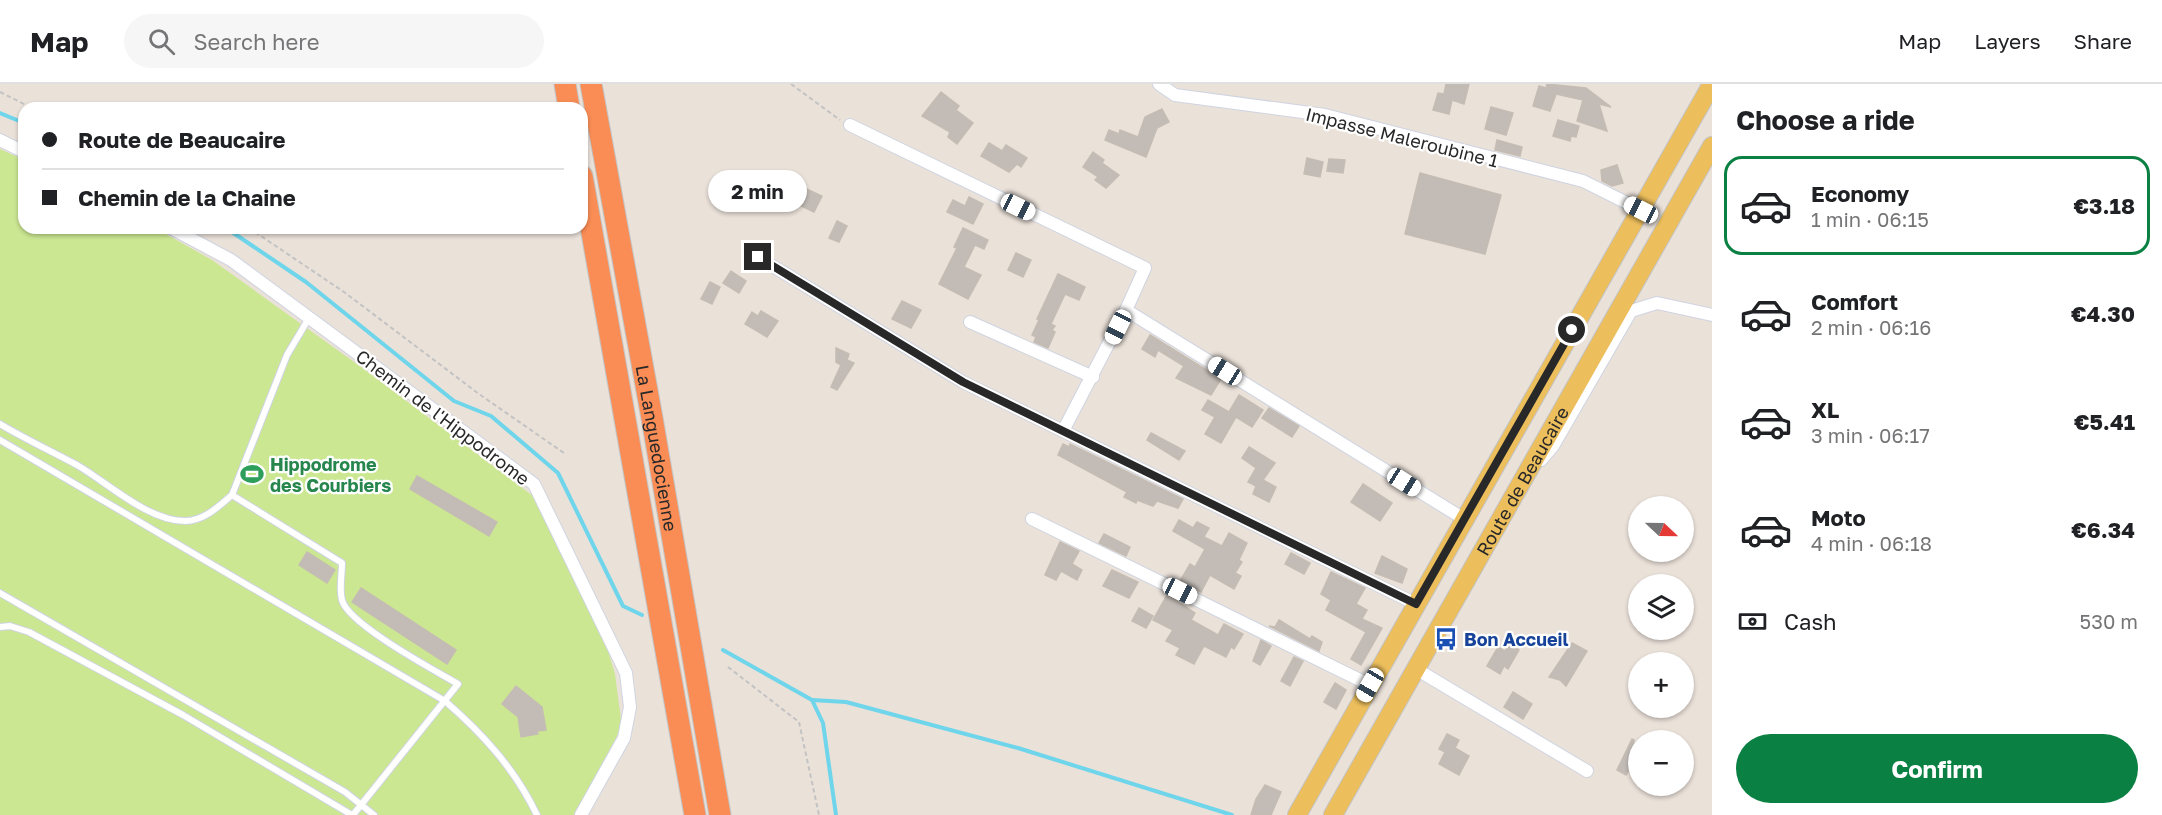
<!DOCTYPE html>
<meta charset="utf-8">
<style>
body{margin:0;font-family:"Golos Text",sans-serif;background:#f6f6f6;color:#202124;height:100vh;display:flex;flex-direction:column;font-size:22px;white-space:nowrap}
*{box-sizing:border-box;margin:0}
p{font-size:20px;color:#757577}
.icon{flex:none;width:33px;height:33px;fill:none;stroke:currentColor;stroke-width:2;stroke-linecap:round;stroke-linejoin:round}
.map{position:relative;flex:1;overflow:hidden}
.drawer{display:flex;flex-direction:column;background:#fff;width:450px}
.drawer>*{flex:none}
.banner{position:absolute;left:18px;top:18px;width:570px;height:132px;border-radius:18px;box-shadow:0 2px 4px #0004;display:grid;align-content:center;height:132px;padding:0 24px;background:#fff}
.needle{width:39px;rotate:112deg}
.controls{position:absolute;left:1628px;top:412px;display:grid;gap:12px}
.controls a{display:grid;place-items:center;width:66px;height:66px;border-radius:50%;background:#fff;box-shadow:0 2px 4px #0004;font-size:30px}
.end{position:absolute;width:27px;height:27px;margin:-14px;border:8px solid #282828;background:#fff;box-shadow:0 0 0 3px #fff}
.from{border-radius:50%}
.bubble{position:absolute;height:42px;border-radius:21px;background:#fff;box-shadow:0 2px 4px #0004;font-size:20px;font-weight:700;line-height:42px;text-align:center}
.car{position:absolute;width:18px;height:36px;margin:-18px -9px;border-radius:8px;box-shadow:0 0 4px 2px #0007;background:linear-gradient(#fff 24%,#345 0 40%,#fff 0 76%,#345 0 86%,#fff 0)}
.banner b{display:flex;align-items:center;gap:21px;height:57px;font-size:22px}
.banner b+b{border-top:2px solid #e0e0e0}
.banner i{width:15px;height:15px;background:#202124}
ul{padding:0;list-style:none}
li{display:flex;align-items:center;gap:18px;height:99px;margin:0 12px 9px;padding:0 12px;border:3px solid transparent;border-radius:18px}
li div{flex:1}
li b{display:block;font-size:22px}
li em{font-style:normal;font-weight:700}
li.on{border-color:#0b8043}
li>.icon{width:54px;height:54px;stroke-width:1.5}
h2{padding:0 24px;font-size:27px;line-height:72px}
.pay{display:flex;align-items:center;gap:15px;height:66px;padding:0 24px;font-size:22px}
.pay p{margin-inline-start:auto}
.cta{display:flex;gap:12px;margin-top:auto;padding:12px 24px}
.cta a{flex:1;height:69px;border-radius:36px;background:#0b8043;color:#fff;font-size:24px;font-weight:700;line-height:69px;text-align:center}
header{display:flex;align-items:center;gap:36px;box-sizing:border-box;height:84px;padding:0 30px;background:#fff;border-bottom:2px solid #e0e0e0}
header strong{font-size:28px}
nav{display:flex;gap:33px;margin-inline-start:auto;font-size:21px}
.search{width:420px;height:54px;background:#f6f6f6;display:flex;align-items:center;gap:15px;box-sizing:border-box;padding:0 21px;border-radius:33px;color:#757577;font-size:22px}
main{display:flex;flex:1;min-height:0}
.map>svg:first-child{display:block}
</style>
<header>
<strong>Map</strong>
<div class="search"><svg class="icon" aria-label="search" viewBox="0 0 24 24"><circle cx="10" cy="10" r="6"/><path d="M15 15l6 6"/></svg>Search here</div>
<nav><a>Map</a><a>Layers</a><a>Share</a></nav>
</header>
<main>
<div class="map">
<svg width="1712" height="731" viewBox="0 0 1712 731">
<rect width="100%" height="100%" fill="#eae1d9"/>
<path fill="#cbe792" d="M0,65L24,76V144H155L212,176L361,283L533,412L608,567L615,590L622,643L575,731H0Z"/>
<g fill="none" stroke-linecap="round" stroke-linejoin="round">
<g stroke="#6ed5eb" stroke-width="4">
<path d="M0,29L24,39"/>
<path d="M226,144L306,198L454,317L491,332L558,389L623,522L642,531"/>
<path d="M723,566L812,616L823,639L836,731"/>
<path d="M812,616L846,618L1018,664L1232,731"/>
</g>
</g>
<g fill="#c2bbb6" stroke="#c5bdb3" stroke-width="1.5">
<path d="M1446,0H1469L1464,20L1452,16L1449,30L1433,26L1438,9L1444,10Z"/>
<path d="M1547,0L1586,4L1611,23L1599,20L1607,47L1577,37L1583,16L1556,10L1550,27L1533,22L1539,2L1546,4Z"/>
<path d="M941,8L959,22L956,26L973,39L957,60L948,53L950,48L922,32Z"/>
<path d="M1491,23L1513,29L1506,51L1485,45Z"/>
<path d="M1162,25L1169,38L1157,44L1146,73L1105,56L1109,46L1119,50L1120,46L1138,53L1145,33Z"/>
<path d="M1558,36L1579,42L1576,53L1571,52L1570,57L1553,52Z"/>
<path d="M1497,56L1522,63L1520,72L1495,66Z"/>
<path d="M989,59L1002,67L1006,61L1027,74L1021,83L1017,80L1009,88L981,72Z"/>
<path d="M1093,68L1104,76L1102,79L1119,91L1106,104L1095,96L1098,93L1083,83Z"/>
<path d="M1307,74L1323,78L1320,93L1304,90Z"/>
<path d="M1329,75L1345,76L1343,89L1327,87Z"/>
<path d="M1617,81L1623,99L1612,102L1602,97L1601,86Z"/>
<path d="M1420,89L1501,111L1485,170L1405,150Z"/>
<path d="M787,96L822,112L814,128L795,119L793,123L778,116Z"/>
<path d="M969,113L983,120L973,140L947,128L953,116L965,122Z"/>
<path d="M837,137L847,142L839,158L829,154Z"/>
<path d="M963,144L988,156L984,165L975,161L964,183L981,191L968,215L939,200L957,164L954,163Z"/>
<path d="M1016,169L1031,176L1023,193L1008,186Z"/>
<path d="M731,187L746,197L739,209L723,199Z"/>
<path d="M1058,190L1085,203L1079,216L1065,210L1051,240L1055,242L1052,246L1055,248L1048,264L1034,258L1036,253L1032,251L1039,236L1037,235Z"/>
<path d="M710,198L720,203L712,220L701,215Z"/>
<path d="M902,217L921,226L911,244L892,235Z"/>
<path d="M761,227L778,237L767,253L745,240L752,228L758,232Z"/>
<path d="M1150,251L1221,295L1211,311L1176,294L1184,282L1158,266L1155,273L1142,265Z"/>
<path d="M836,264L849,270L847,276L854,279L837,306L831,303L841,281L836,278Z"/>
<path d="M1239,311L1263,326L1252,343L1236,333L1221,359L1205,350L1215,333L1202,326L1208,316L1229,328Z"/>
<path d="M1269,324L1299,342L1292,353L1262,334Z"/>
<path d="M1151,349L1185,367L1179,376L1147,356Z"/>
<path d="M1063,360L1069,363L1070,360L1183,415L1178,424L1157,417L1153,422L1137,416L1136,419L1124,413L1127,408L1058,371Z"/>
<path d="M1249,363L1275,379L1263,396L1276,403L1269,418L1253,410L1256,402L1248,398L1256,384L1242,374Z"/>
<path d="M417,392L497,438L489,452L410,405Z"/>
<path d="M1363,400L1392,419L1380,437L1351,418Z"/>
<path d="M1179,436L1193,444L1197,438L1209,444L1204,453L1222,462L1229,449L1247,459L1239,476L1242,478L1235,489L1241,492L1234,505L1210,491L1201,508L1180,497L1190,480L1195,483L1205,465L1173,447Z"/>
<path d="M1104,450L1130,463L1126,472L1099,459Z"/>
<path d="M1060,458L1079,467L1072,480L1082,486L1077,496L1061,487L1056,496L1045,491Z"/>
<path d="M307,468L335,486L327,499L299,481Z"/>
<path d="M1291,469L1310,479L1304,490L1285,480Z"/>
<path d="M1382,472L1407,485L1402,499L1375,489Z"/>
<path d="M1112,486L1138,498L1129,514L1103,502Z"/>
<path d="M1331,488L1365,504L1356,520L1367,526L1362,535L1382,544L1361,581L1351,575L1366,548L1326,526L1331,516L1321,510Z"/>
<path d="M361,504L456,566L447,580L352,518Z"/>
<path d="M1167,511L1195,529L1191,536L1218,551L1224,540L1243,550L1234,565L1231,563L1226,573L1204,562L1194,580L1176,571L1180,564L1166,557L1173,546L1153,536Z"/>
<path d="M1139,524L1153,532L1146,544L1132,537Z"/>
<path d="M1279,536L1310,555L1312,552L1322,558L1319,567L1269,542L1275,543Z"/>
<path d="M1261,556L1271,562L1260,581L1253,577Z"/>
<path d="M1572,559L1587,567L1566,602L1560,596L1549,593Z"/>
<path d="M1509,560L1519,566L1508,585L1504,582L1500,590L1487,582L1498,563L1505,567Z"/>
<path d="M1294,573L1303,577L1290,602L1281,597Z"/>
<path d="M1335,599L1346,606L1336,625L1324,618Z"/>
<path d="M516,602L542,623L546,646L537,647L538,650L521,653L518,633L502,620Z"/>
<path d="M1513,608L1532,620L1523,635L1504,623Z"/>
<path d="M1447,650L1459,656L1455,664L1469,672L1459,691L1439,680L1445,668L1439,665Z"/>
<path d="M1632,655L1634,656L1630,684L1626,691L1617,686Z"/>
<path d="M1265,701L1281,708L1271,731H1251L1256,715Z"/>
</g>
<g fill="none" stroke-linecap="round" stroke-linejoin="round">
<g stroke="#cfd4e1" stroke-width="8">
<g id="service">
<path d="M309,234L287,271L232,411L342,479C342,491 339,505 342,516C348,540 434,586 458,600L353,731"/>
<path d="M0,340C25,355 51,367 77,381C108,399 148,437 185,437C204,437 219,422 232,411"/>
<path d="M0,356L445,617C483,650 515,685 537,731"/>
<path d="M0,509L345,708L374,731"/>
<path d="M0,543L10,542L29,548L183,631L352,731"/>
</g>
</g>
<g stroke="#cfd4e1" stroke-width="14">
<g id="minor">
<path d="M1159,0L1175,11L1325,31L1583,97L1641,126"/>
<path d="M850,41L1145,184L1126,226L1464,435"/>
<path d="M0,56L24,68"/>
<path d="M171,144L231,176L534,400L626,589L630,623L624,654L581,731"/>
<path d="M758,173L963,298L1416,520"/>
<path d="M970,238L1093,293"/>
<path d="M1063,347L1126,226"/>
<path d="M1541,376L1553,362L1631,227L1657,219L1712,231"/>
<path d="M1032,435L1370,601"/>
<path d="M1416,585L1587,687"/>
</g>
</g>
<g stroke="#c3c3c3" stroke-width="20">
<g id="primary">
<path d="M1297,731L1712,0"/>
<path id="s1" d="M1333,731L1712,62"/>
</g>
</g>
<g stroke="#c3c3c3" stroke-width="23">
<g id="motorway">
<path d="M565,0L569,24"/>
<path id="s2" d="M591,0L652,334L720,731"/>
<path d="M582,92L695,731"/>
</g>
</g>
<g stroke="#c3c3c3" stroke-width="2" stroke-dasharray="4.5 3" stroke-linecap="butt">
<path d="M791,0L840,36"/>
<path d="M0,8L32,24"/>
<path d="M249,144L344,208L479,310L564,369"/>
<path d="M728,583L799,638L819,731"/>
</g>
<use href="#service" stroke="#fff" stroke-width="6"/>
<use href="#minor" stroke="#fff" stroke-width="12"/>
<use href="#primary" stroke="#ecbe5c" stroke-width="18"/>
<use href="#motorway" stroke="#fa8d55" stroke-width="21"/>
</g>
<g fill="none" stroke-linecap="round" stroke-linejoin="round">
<path stroke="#282828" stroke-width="8" d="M758,173L963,298L1416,520L1572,246"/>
</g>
<defs>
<g id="stadium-bare" transform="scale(1.8)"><path d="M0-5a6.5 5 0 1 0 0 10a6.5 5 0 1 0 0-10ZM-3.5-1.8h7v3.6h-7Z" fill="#2e9e5b" stroke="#fff" stroke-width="2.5" paint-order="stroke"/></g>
<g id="bus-bare" transform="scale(1.8)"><path d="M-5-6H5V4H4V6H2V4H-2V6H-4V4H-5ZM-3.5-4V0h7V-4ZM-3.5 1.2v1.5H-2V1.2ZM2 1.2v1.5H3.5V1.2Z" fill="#1a4fb4" stroke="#fff" stroke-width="2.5" paint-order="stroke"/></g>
</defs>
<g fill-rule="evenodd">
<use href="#stadium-bare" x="252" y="390"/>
<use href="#bus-bare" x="1446" y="555"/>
</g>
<g text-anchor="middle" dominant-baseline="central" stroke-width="4.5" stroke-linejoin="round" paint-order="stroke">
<g font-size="18" fill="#282828" stroke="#fff">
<text transform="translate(1402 53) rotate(14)">Impasse Maleroubine 1</text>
<text transform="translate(443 333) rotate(37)">Chemin de l'Hippodrome</text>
<text stroke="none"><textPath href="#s2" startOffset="370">La Languedocienne</textPath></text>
<text stroke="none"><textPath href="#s1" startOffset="384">Route de Beaucaire</textPath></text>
</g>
<g font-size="18" font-weight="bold" fill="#27864d" stroke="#fff" text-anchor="start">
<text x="270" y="380">Hippodrome<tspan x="270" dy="21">des Courbiers</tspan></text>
</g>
<g font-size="18" font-weight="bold" fill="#164399" stroke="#fff" text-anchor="start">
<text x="1464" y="555">Bon Accueil</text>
</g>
</g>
</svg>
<div class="controls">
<a><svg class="needle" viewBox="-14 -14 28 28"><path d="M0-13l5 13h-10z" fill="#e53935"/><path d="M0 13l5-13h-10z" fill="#757577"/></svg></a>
<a><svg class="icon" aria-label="layers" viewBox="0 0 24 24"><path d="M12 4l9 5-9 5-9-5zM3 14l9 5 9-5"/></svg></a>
<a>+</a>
<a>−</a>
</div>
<i class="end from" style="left:1572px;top:246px"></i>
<i class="end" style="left:758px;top:173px"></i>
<div class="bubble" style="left:708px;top:86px;width:99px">2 min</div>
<i class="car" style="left:1018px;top:123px;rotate:116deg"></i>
<i class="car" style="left:1641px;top:126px;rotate:297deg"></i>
<i class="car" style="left:1118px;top:243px;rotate:206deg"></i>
<i class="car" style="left:1225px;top:287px;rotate:302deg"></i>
<i class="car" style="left:1404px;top:398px;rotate:122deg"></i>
<i class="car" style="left:1180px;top:507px;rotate:116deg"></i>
<i class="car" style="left:1370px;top:601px;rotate:210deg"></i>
<div class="banner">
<b><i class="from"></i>Route de Beaucaire</b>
<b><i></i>Chemin de la Chaine</b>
</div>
</div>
<section class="drawer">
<h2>Choose a ride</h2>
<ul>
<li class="on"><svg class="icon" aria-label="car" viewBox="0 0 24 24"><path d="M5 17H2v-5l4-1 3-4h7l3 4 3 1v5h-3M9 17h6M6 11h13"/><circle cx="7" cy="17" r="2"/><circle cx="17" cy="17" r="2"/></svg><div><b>Economy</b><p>1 min · 06:15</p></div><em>€3.18</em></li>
<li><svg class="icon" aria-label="car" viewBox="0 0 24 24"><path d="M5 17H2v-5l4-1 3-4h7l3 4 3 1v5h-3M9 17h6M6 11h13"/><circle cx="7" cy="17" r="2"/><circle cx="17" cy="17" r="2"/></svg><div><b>Comfort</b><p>2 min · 06:16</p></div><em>€4.30</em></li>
<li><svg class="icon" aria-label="car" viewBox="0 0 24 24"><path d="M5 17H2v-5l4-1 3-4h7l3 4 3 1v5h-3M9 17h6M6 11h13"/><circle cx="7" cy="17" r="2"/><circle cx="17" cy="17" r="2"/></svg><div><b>XL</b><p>3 min · 06:17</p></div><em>€5.41</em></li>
<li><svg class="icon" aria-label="car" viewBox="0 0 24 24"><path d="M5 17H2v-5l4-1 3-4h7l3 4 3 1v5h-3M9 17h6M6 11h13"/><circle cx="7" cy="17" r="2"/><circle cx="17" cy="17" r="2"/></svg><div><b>Moto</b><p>4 min · 06:18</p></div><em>€6.34</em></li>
</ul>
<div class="pay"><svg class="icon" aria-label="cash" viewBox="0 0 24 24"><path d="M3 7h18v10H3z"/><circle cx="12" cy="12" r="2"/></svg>Cash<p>530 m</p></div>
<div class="cta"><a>Confirm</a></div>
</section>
</main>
